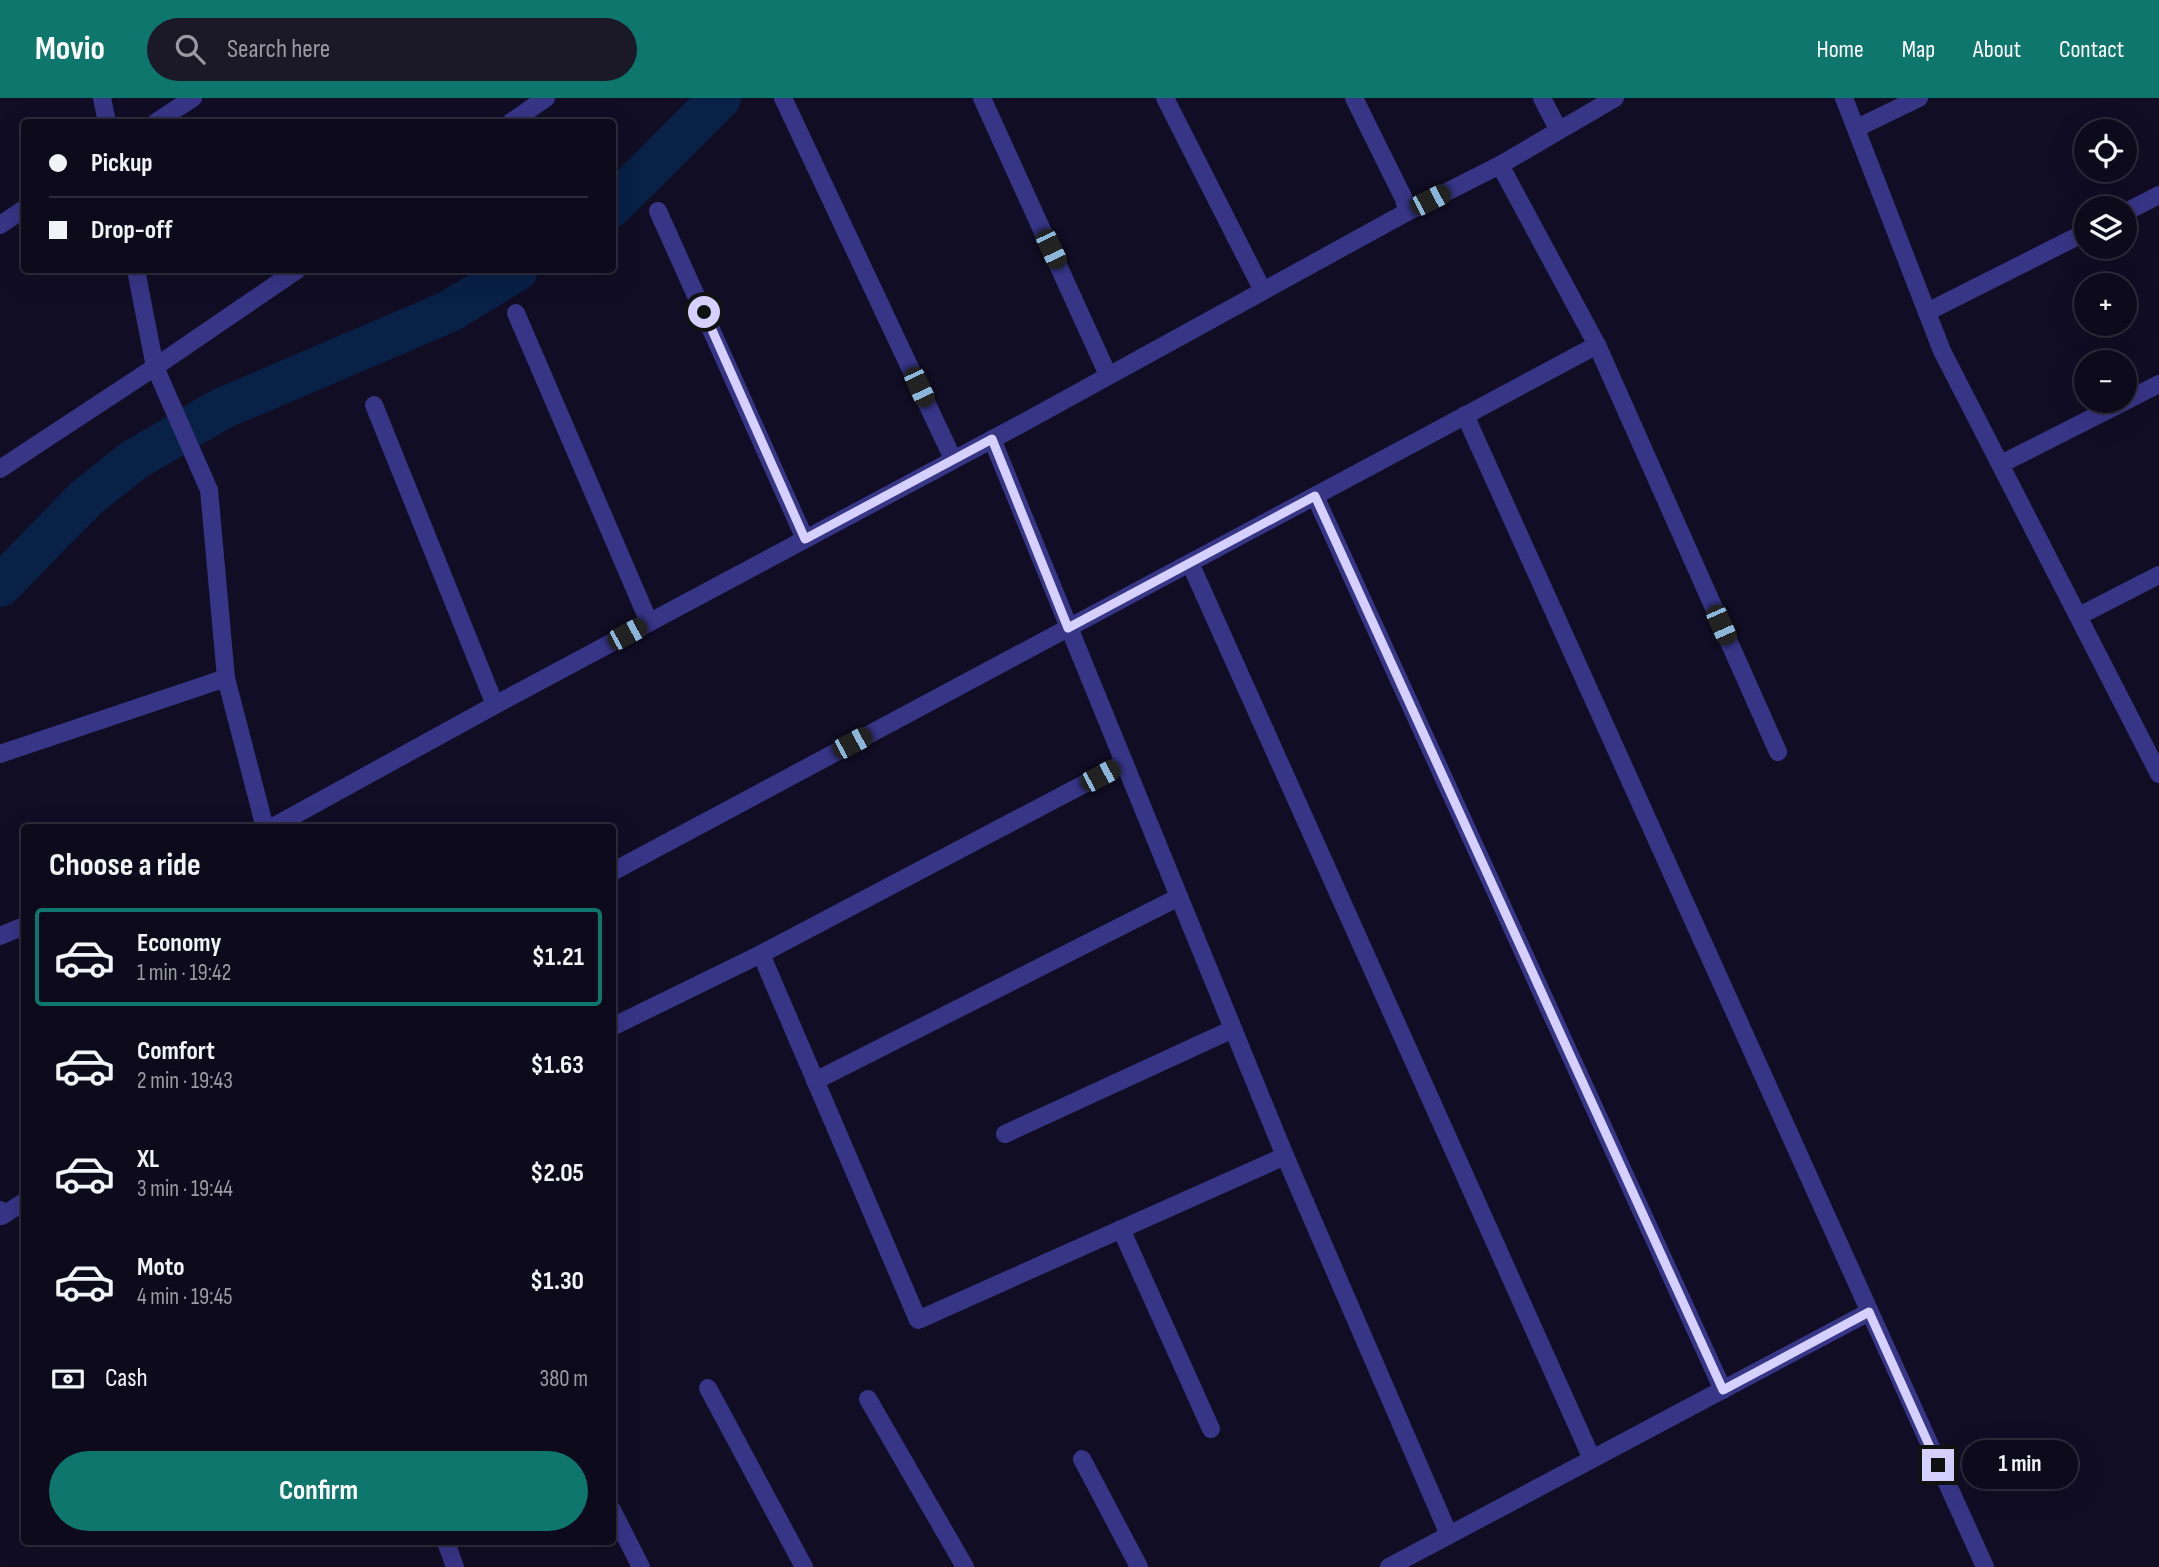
<!DOCTYPE html>
<meta charset="utf-8">
<style>
body{margin:0;font-family:"Sofia Sans Condensed",sans-serif;background:#1b1828;color:#f1f3f6;height:100vh;display:flex;flex-direction:column;font-size:26px;white-space:nowrap}
*{box-sizing:border-box;margin:0}
p{font-size:23px;color:#9a9aa3}
.icon{flex:none;width:38px;height:38px;fill:none;stroke:currentColor;stroke-width:2;stroke-linecap:round;stroke-linejoin:round}
.map{position:relative;flex:1;overflow:hidden}
.drawer{position:absolute;left:21px;top:726px;width:595px;height:721px;display:flex;flex-direction:column;background:#0d0a1b;border-radius:7px;box-shadow:0 7px 28px #0002,0 0 0 2px #2d2b3a}
.drawer>*{flex:none}
.guide{position:absolute;left:21px;top:21px;width:595px;height:154px;border-radius:7px;box-shadow:0 7px 28px #0002,0 0 0 2px #2d2b3a;display:grid;align-content:center;height:154px;padding:0 28px;background:#0d0a1b}
.controls{position:absolute;left:2074px;top:21px;display:grid;gap:14px}
.controls a{display:grid;place-items:center;width:63px;height:63px;border-radius:50%;background:#0d0a1b;box-shadow:0 7px 28px #0002,0 0 0 2px #2d2b3a;font-size:35px}
.end{position:absolute;width:32px;height:32px;margin:-16px;border:9px solid #d5d0ff;background:#111;box-shadow:0 0 0 4px #111}
.from{border-radius:50%}
.bubble{position:absolute;height:49px;border-radius:24px;background:#0d0a1b;box-shadow:0 7px 28px #0002,0 0 0 2px #2d2b3a;font-size:23px;font-weight:700;line-height:49px;text-align:center}
.car{position:absolute;width:21px;height:42px;margin:-21px -10px;border-radius:9px;box-shadow:0 0 5px 2px #0007;background:linear-gradient(#222 24%,#8ab4d8 0 40%,#222 0 76%,#8ab4d8 0 86%,#222 0)}
.guide b{display:flex;align-items:center;gap:24px;height:66px;font-size:26px}
.guide b+b{border-top:2px solid #2d2b3a}
.guide i{width:18px;height:18px;background:#f1f3f6}
ul{padding:0;list-style:none}
li{display:flex;align-items:center;gap:21px;height:98px;margin:0 14px 10px;padding:0 14px;border:4px solid transparent;border-radius:7px}
li div{flex:1}
li b{display:block;font-size:26px}
li em{font-style:normal;font-weight:700}
li.selected{border-color:#0f766e}
li>.icon{width:63px;height:63px;stroke-width:1.5}
h2{padding:0 28px;font-size:32px;line-height:84px}
.pay{display:flex;align-items:center;gap:18px;height:77px;padding:0 28px;font-size:26px}
.pay p{margin-inline-start:auto}
.button{display:flex;gap:14px;margin-top:auto;padding:14px 28px}
.button a{flex:1;height:80px;border-radius:42px;background:#0f766e;color:#fff;font-size:28px;font-weight:700;line-height:80px;text-align:center}
header{display:flex;align-items:center;gap:42px;box-sizing:border-box;height:98px;padding:0 35px;background:#0f766e;color:#fff}
header strong{font-size:33px}
nav{display:flex;gap:38px;margin-inline-start:auto;font-size:24px}
.search{width:490px;height:63px;background:#1b1828;display:flex;align-items:center;gap:18px;box-sizing:border-box;padding:0 24px;border-radius:38px;color:#9a9aa3;font-size:26px}
.map>svg:first-child{display:block}
</style>
<header>
<strong>Movio</strong>
<div class="search"><svg class="icon" aria-label="search" viewBox="0 0 24 24"><circle cx="10" cy="10" r="6"/><path d="M15 15l6 6"/></svg>Search here</div>
<nav><a>Home</a><a>Map</a><a>About</a><a>Contact</a></nav>
</header>
<div class="map">
<svg width="2159" height="1469" viewBox="0 0 2159 1469">
<rect width="100%" height="100%" fill="#110d24"/>
<g fill="none" stroke-linecap="round" stroke-linejoin="round">
<g stroke="#092047" stroke-width="42">
<path d="M612,108L720,0"/>
<path d="M0,488L86,400L134,362L221,311L450,213L517,172"/>
</g>
<g stroke="#373586" stroke-width="18">
<path d="M783,0L953,361"/>
<path d="M982,0L1108,277"/>
<path d="M1165,0L1263,193"/>
<path d="M1354,0L1404,101L1407,114"/>
<path d="M1542,0L1558,31"/>
<path d="M156,24L193,0"/>
<path d="M511,24L546,0"/>
<path d="M658,113L805,441"/>
<path d="M2124,115L2159,97"/>
<path d="M0,127L24,111"/>
<path d="M1927,214L2086,134"/>
<path d="M516,215L649,524"/>
<path d="M1597,247L1778,654"/>
<path d="M374,307L495,607"/>
<path d="M1465,317L1985,1469"/>
<path d="M992,341L1285,1058L1449,1437"/>
<path d="M2001,366L2159,286"/>
<path d="M0,371L155,269L297,172"/>
<path d="M1315,398L1723,1292"/>
<path d="M1190,465L1592,1361"/>
<path d="M2079,518L2159,477"/>
<path d="M0,656L226,580"/>
<path d="M612,774L1597,247L1500,67"/>
<path d="M0,838L24,828"/>
<path d="M761,856L918,1222L1285,1058"/>
<path d="M612,929L761,856L1124,665"/>
<path d="M815,983L1179,799"/>
<path d="M1005,1036L1233,931"/>
<path d="M0,1112L2,1118L24,1104"/>
<path d="M1121,1131L1211,1331"/>
<path d="M708,1290L804,1469"/>
<path d="M868,1301L965,1469"/>
<path d="M1082,1361L1139,1469"/>
<path d="M612,1412L641,1469"/>
<path d="M1389,1469L1869,1214"/>
</g>
<g stroke="#373586" stroke-width="18">
<path d="M102,0L107,24"/>
<path d="M1844,0L1942,253L2159,676"/>
<path d="M1857,30L1919,0"/>
<path d="M136,172L155,269L209,392L226,580L265,730"/>
<path d="M271,730L495,607L1019,327L1407,114L1500,67L1615,0"/>
<path d="M446,1444L455,1469"/>
</g>
</g>
<g fill="none" stroke-linecap="round" stroke-linejoin="round">
<path stroke="#d5d0ff" stroke-width="9" d="M704,214L805,441L992,341L1068,530L1315,398L1723,1292L1869,1214L1938,1367"/>
</g>
</svg>
<div class="controls">
<a><svg class="icon" aria-label="locate" viewBox="0 0 24 24"><circle cx="12" cy="12" r="6"/><path d="M12 2v4M12 18v4M2 12h4M18 12h4"/></svg></a>
<a><svg class="icon" aria-label="layers" viewBox="0 0 24 24"><path d="M12 4l9 5-9 5-9-5zM3 14l9 5 9-5"/></svg></a>
<a>+</a>
<a>−</a>
</div>
<i class="end from" style="left:704px;top:214px"></i>
<i class="end" style="left:1938px;top:1367px"></i>
<div class="bubble" style="left:1962px;top:1342px;width:116px">1 min</div>
<i class="car" style="left:1430px;top:102px;rotate:63deg"></i>
<i class="car" style="left:1051px;top:151px;rotate:155deg"></i>
<i class="car" style="left:919px;top:289px;rotate:155deg"></i>
<i class="car" style="left:1721px;top:527px;rotate:156deg"></i>
<i class="car" style="left:627px;top:536px;rotate:62deg"></i>
<i class="car" style="left:852px;top:645px;rotate:62deg"></i>
<i class="car" style="left:1100px;top:678px;rotate:62deg"></i>
<div class="guide">
<b><i class="from"></i>Pickup</b>
<b><i></i>Drop-off</b>
</div>
<section class="drawer">
<h2>Choose a ride</h2>
<ul>
<li class="selected"><svg class="icon" aria-label="car" viewBox="0 0 24 24"><path d="M5 17H2v-5l4-1 3-4h7l3 4 3 1v5h-3M9 17h6M6 11h13"/><circle cx="7" cy="17" r="2"/><circle cx="17" cy="17" r="2"/></svg><div><b>Economy</b><p>1 min · 19:42</p></div><em>$1.21</em></li>
<li><svg class="icon" aria-label="car" viewBox="0 0 24 24"><path d="M5 17H2v-5l4-1 3-4h7l3 4 3 1v5h-3M9 17h6M6 11h13"/><circle cx="7" cy="17" r="2"/><circle cx="17" cy="17" r="2"/></svg><div><b>Comfort</b><p>2 min · 19:43</p></div><em>$1.63</em></li>
<li><svg class="icon" aria-label="car" viewBox="0 0 24 24"><path d="M5 17H2v-5l4-1 3-4h7l3 4 3 1v5h-3M9 17h6M6 11h13"/><circle cx="7" cy="17" r="2"/><circle cx="17" cy="17" r="2"/></svg><div><b>XL</b><p>3 min · 19:44</p></div><em>$2.05</em></li>
<li><svg class="icon" aria-label="car" viewBox="0 0 24 24"><path d="M5 17H2v-5l4-1 3-4h7l3 4 3 1v5h-3M9 17h6M6 11h13"/><circle cx="7" cy="17" r="2"/><circle cx="17" cy="17" r="2"/></svg><div><b>Moto</b><p>4 min · 19:45</p></div><em>$1.30</em></li>
</ul>
<div class="pay"><svg class="icon" aria-label="cash" viewBox="0 0 24 24"><path d="M3 7h18v10H3z"/><circle cx="12" cy="12" r="2"/></svg>Cash<p>380 m</p></div>
<div class="button"><a>Confirm</a></div>
</section>
</div>
